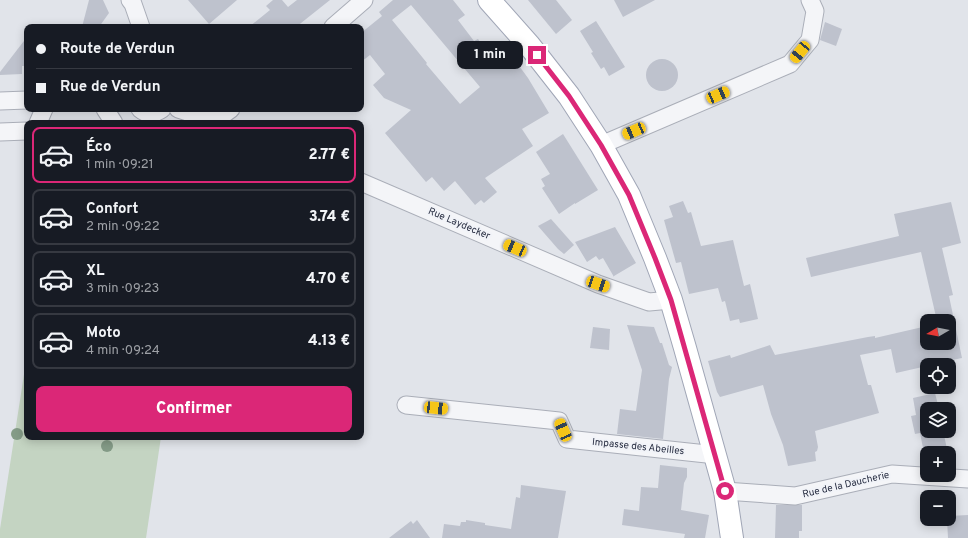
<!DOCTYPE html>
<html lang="fr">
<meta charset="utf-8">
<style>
body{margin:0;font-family:Overpass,sans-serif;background:#20242c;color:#f1f3f6;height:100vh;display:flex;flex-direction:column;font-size:15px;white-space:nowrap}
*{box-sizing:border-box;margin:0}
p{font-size:13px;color:#9ea1a6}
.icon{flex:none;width:22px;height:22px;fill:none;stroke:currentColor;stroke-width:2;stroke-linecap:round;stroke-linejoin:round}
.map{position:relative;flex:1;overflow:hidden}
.sheet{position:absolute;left:24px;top:120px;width:340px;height:320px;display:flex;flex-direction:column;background:#171b24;border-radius:8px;box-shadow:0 2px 10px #0003}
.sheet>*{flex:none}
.hud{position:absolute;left:24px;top:24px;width:340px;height:88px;border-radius:8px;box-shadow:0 2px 10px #0003;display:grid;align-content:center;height:88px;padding:0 12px;background:#171b24}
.needle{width:26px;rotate:260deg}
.tools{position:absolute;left:920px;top:314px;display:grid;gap:8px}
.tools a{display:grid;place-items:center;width:36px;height:36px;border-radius:8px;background:#171b24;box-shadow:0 2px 10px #0003;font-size:20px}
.end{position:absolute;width:18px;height:18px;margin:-9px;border:5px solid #db2777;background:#fff;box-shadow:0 0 0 2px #fff}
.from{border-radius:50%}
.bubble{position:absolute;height:28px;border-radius:8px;background:#171b24;box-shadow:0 2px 10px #0003;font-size:13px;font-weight:800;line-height:28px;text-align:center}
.car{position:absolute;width:12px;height:24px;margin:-12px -6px;border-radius:5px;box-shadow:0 0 3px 1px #0007;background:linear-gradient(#f5c518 24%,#345 0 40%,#f5c518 0 76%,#345 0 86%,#f5c518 0)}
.hud b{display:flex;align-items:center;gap:14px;height:38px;font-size:15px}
.hud b+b{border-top:1px solid #363941}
.hud i{width:10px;height:10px;background:#f1f3f6}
ul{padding:7px 0 0;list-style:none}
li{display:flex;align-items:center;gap:12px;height:56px;margin:0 8px 6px;padding:0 4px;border:2px solid #363941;border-radius:8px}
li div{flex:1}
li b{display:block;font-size:15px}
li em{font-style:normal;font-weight:800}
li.active{border-color:#db2777}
li>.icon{width:36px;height:36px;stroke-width:1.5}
.primary-button{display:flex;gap:8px;margin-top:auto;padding:8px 12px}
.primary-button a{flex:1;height:46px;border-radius:8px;background:#db2777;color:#fff;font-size:16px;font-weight:800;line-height:46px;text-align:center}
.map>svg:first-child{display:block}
</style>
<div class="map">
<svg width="968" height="538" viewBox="0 0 968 538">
<rect width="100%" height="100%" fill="#e1e4ea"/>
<path fill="#c4d4c2" d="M27,355V437H161L146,538H0V529Z"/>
<g fill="#bec2cd" fill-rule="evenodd">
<path d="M89,0H103L109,13L99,27H82Z"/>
<path d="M188,0H237L209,24Z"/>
<path d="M273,0H282L288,7L297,0H330L296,27H249L270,10L266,6Z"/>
<path d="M393,0H453L465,15L458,20L474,41L478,39L482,45L487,41L508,64L514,59L528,78L549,113L522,129L533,146L485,178L497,192L484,203L481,200L475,205L455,181L444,191L432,177L426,182L385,133L411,110L384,98L373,85L385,74L370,55L361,62V33L382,16L379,12ZM411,5L480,87L460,104L426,64L427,63L392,20Z"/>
<path d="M528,0H556L572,20L556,34Z"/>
<path d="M614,0H655L623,17Z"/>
<path d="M596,21L625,67L609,76L604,67L601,69L591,53L593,52L580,31Z"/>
<path d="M825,22L842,29L836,46L820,40Z"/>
<path d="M27,37V66H22V74L0,75V72Z"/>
<circle cx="662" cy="75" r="16"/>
<path d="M563,134L598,190L575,204V203L559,214L542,188L545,186L541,179L550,174L536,152Z"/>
<path d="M683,201L688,213L691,212L701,246L733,240L744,286L750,284L758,319L740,323L739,319L730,321L725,301L722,302L718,288L689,294L681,262L676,263L664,220L673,217L669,206Z"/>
<path d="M951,202L961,243L942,248L953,295L949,296L962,358L927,365V366L896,373L891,349L860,355L868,385H871L879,413L815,431L818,447L817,451L815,452L816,461L788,466L783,445L771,414L763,385L720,397L717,392L708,361L730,355L731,358L770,345L775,355L868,337L875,336V338L927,326V343H949V321H937L921,252L811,277L806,258L899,236L894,214Z"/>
<path d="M551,219L574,245L564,254L558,249L538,226Z"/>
<path d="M615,227L636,263L614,276V277L603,258L599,260L596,256L587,262L575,242Z"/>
<path d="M627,325L654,327L660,343H662L669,365L672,367L669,379L663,439L617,434L620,409L636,411L642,370Z"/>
<path d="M593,327L610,329L609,350L590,348Z"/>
<path d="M935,393L939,409H927V431H943L948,453H924L920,433L915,434L911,416L916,415L913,398Z"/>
<path d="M660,465L687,468V477L684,483L681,510L709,515L705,538H684L685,534L622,525L624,509L639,511L641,487L658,488Z"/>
<path d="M521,485L566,491L558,538H442L444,524L460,526L461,522H466V520L485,523V525L511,529L516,497L520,498Z"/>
<path d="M776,505H802V531H799V538H775Z"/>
<path d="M968,515V538H948L947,519H949V516Z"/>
<path d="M417,520L430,538H389L411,521L413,524Z"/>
</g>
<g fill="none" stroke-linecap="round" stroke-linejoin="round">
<g stroke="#aaaeb8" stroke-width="19">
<g id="minor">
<path d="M130,0L133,4L141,27"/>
<path d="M333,27L364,0"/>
<path d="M0,101L27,100"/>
<path d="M105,109L114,123"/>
<path d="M140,109C147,115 155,114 162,109"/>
<path d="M178,109L221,123"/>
<path d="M38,123L44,109"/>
<path d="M212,123L231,109"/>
<path d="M0,132L27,131"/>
<path d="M601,145L790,64L810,40L815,11L810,0"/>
<path d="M361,182L598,284L649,302L671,300"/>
<path d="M406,405L559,421L567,439L716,455"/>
<path d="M725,491L795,496L892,474L968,479"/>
</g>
</g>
<g stroke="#a0a6b6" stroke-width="24">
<path id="major" d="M489,0L529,45L569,96L601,145L629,195L655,258L671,300L685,348L725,491L732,538"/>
</g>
<use href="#minor" stroke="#f4f5f8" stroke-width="17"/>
<use href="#major" stroke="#fff" stroke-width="22"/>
</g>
<g fill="#849b87">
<circle cx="17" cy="434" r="6"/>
<circle cx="107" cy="446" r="6"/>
</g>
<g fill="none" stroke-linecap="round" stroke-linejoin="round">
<path stroke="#db2777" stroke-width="5" d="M537,55L569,96L601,145L629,195L655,258L671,300L725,491"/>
</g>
<g text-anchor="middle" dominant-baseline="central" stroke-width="4" stroke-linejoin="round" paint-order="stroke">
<g font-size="10" fill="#292f43" stroke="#f1f3f8">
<text transform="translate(459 224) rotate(23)">Rue Laydecker</text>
<text transform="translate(638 447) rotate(6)">Impasse des Abeilles</text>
<text transform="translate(846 485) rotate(-13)">Rue de la Daucherie</text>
</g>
</g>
</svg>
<div class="tools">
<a><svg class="needle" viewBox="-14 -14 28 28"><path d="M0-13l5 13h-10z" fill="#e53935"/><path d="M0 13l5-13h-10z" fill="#9ea1a6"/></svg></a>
<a><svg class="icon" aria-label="locate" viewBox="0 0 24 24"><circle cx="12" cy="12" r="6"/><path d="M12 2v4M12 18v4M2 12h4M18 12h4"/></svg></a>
<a><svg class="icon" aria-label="layers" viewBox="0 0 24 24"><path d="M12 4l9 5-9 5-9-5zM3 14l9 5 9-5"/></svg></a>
<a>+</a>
<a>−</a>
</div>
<i class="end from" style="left:725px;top:491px"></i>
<i class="end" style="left:537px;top:55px"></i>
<div class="bubble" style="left:457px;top:41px;width:66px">1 min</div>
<i class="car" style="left:800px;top:52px;rotate:219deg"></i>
<i class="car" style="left:718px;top:95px;rotate:67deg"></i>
<i class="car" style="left:634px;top:131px;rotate:247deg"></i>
<i class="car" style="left:515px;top:248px;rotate:293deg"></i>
<i class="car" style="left:598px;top:284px;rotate:109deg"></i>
<i class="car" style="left:436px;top:408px;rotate:96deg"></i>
<i class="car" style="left:563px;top:430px;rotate:336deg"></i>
<div class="hud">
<b><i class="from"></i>Route de Verdun</b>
<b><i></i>Rue de Verdun</b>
</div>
<section class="sheet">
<ul>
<li class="active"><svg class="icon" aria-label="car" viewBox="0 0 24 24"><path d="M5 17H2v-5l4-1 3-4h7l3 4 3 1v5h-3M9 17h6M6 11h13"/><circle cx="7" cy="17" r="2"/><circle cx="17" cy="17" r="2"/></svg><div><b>Éco</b><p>1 min · 09:21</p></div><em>2.77 €</em></li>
<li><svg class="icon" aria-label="car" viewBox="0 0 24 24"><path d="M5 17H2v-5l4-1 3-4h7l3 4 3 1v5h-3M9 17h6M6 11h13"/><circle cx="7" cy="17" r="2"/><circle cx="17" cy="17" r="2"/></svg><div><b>Confort</b><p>2 min · 09:22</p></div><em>3.74 €</em></li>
<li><svg class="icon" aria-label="car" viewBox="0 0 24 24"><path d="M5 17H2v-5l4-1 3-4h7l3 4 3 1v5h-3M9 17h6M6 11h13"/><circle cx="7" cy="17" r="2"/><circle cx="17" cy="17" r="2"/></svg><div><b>XL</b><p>3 min · 09:23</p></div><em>4.70 €</em></li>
<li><svg class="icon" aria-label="car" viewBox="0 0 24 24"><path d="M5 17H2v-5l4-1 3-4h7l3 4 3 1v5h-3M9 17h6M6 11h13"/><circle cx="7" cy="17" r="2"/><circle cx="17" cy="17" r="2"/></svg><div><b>Moto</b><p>4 min · 09:24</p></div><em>4.13 €</em></li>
</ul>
<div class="primary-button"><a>Confirmer</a></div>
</section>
</div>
